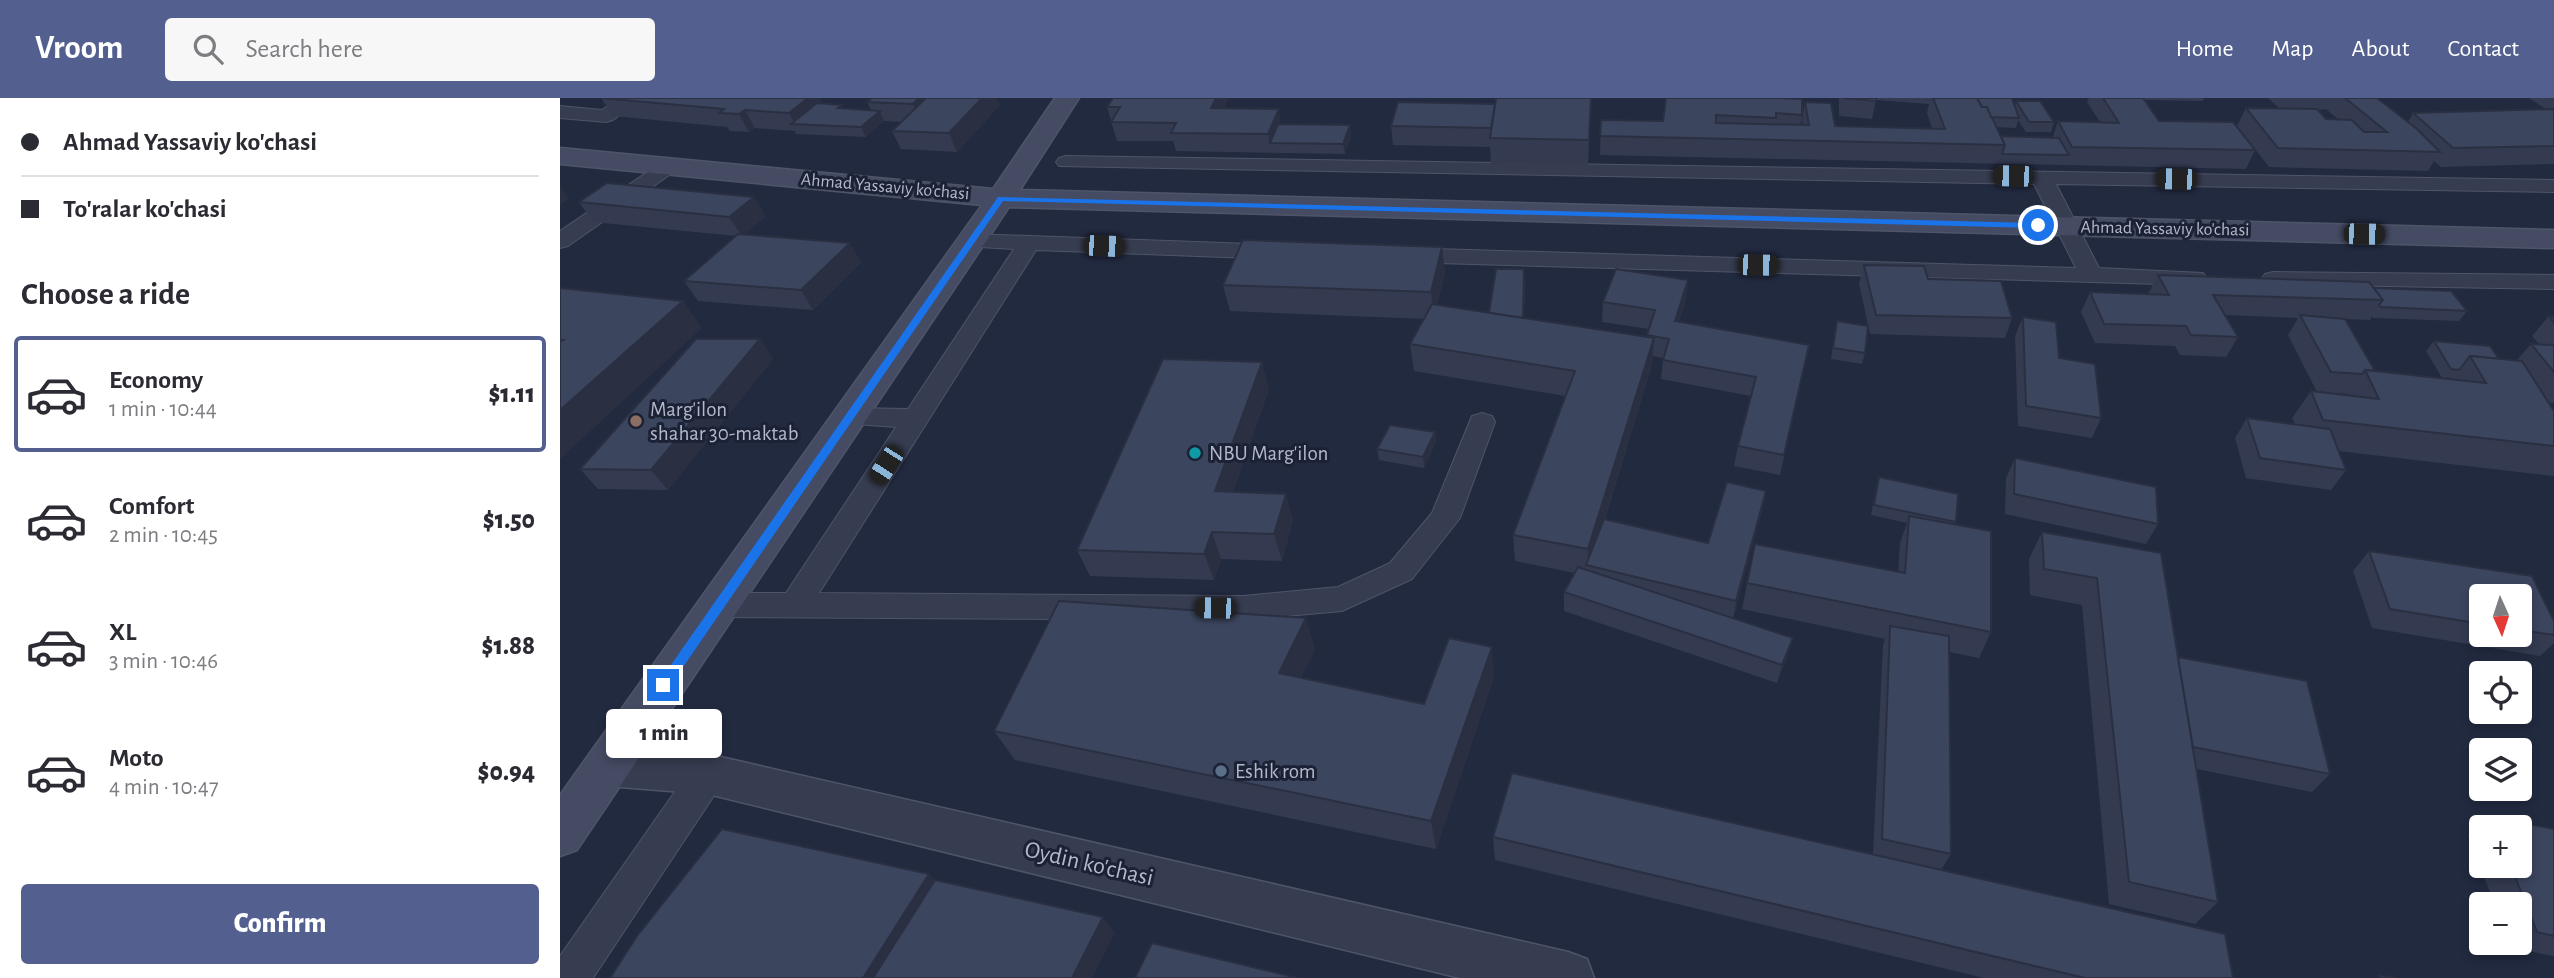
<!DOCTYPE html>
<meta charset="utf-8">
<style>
body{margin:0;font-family:"Alegreya Sans",sans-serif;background:#f7f7f7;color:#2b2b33;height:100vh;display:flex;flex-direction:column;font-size:26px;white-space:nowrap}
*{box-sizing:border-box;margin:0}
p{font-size:23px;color:#7c7c81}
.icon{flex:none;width:38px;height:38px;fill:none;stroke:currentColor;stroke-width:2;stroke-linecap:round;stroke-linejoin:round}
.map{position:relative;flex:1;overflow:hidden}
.details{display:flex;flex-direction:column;background:#fff;width:560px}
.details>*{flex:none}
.guide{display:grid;align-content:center;height:154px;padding:0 21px;background:#fff}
.needle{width:46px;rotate:177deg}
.fabs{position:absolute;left:1909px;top:486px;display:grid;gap:14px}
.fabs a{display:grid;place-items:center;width:63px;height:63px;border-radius:7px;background:#fff;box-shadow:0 4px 10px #0003;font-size:35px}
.end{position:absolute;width:32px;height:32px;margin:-16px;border:9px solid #1a73e8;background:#fff;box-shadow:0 0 0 4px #fff}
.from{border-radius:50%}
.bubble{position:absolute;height:49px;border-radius:7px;background:#fff;box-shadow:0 4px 10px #0003;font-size:23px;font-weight:800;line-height:49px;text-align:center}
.car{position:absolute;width:21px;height:42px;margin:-21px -10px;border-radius:9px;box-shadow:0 0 5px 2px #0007;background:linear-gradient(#222 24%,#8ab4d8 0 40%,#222 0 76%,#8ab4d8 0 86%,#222 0)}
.guide b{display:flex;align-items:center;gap:24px;height:66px;font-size:26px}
.guide b+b{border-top:2px solid #e1e1e2}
.guide i{width:18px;height:18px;background:#2b2b33}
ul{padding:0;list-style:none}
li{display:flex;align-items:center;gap:21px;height:116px;margin:0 14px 10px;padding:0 7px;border:4px solid transparent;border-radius:7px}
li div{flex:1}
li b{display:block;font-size:26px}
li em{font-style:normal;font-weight:800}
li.on{border-color:#53608f}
li>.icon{width:63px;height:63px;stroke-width:1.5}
h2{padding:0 21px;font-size:32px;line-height:84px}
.action{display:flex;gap:14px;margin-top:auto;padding:14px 21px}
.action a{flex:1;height:80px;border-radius:7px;background:#53608f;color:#fff;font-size:28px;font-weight:800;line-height:80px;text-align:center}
header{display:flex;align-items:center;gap:42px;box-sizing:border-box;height:98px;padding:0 35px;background:#53608f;color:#fff}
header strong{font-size:33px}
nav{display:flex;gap:38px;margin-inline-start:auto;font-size:24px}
.search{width:490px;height:63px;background:#f7f7f7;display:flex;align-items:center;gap:18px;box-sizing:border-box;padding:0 24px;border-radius:7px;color:#7c7c81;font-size:26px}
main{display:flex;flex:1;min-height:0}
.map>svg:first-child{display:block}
</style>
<header>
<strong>Vroom</strong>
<div class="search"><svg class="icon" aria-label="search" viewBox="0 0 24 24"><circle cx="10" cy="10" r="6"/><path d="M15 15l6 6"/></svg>Search here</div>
<nav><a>Home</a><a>Map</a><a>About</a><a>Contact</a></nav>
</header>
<main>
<section class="details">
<div class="guide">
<b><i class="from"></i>Ahmad Yassaviy ko'chasi</b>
<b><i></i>To'ralar ko'chasi</b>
</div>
<h2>Choose a ride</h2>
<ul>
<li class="on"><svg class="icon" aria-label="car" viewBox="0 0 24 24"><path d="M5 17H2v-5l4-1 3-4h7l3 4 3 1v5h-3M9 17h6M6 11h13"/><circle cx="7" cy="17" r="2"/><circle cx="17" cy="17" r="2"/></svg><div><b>Economy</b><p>1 min · 10:44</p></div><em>$1.11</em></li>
<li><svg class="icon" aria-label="car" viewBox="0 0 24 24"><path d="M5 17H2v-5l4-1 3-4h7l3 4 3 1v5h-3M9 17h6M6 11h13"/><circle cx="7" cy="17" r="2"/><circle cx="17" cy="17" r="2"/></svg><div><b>Comfort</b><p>2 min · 10:45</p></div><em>$1.50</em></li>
<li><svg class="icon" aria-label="car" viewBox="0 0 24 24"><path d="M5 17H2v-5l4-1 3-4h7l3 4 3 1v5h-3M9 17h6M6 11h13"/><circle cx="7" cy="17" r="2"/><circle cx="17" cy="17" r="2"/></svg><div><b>XL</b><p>3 min · 10:46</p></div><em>$1.88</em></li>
<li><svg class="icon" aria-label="car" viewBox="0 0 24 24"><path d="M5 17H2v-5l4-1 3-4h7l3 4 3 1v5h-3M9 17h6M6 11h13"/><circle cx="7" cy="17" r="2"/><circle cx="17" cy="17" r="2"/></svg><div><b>Moto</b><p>4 min · 10:47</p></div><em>$0.94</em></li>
</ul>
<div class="action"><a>Confirm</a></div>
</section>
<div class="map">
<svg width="1994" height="880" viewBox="0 0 1994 880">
<rect width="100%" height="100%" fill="#222a40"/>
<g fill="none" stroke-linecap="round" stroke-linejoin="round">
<g stroke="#4f5568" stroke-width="2">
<g id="lane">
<path d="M60,0H82L53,22L46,24L0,20V8L42,12Z"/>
<path d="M506,58L1994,82V94L1496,86L1539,170L1643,175L1647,180L1643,185L1635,187L842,164L834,162L831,157L834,152L842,150L1516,170L1474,86L499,68L496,64L499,60Z"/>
<path d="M108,63L115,65L118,69L115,73L8,148L0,150V133L101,65Z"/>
<path d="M411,136L719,147L727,149L730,154L727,159L719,161L476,152L259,495L683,498L778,489L830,465L872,415L912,318L922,315L932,318L935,324L900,420L852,481L782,513L683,522L159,519L148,516L143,507L148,498L159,495H226L336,329L281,325L277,319L281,313L290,310L348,311L454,151L403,148L400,143L403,138Z"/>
<path d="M1713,174L1994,177V191L1705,186L1701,181L1705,176Z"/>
<path d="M148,660L161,665L166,676L161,687L33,880H0V858L135,665Z"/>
</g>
</g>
<g stroke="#4f5568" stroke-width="3">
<path id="street" d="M47,648L148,656L1008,854L1027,861L1034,880H900L148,696L47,688L31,682L24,668L31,654Z"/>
</g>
<g stroke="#4f5568" stroke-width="3">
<path id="secondary" d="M495,0H519L460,92L1994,132V150L449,109L17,752L0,758V697L422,107L0,66V50L433,91Z"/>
</g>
<use href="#lane" fill="#373d50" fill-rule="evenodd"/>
<use href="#street" fill="#373d50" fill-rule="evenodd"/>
<use href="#secondary" fill="#444b63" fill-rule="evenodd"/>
</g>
<g fill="#343b51" fill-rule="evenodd">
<path d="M41,0H260L263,6L284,11L311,13L307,4L440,7L397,54L341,51L332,33L342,24L324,23L306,39L236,36L235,33L195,30L189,34L170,33L167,29L53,18Z"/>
<path d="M1031,0L1028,67L931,65L930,49L833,47L831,28L935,6Z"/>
<path d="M1106,0L1242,17L1241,27H1243L1242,22L1245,4L1275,28L1372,30L1367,15L1369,6L1316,2L1312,21L1279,18V0H1452L1455,7L1456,3L1494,24L1491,34H1466L1458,22L1456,30L1436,29L1441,39H1493L1498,23L1540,24L1527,4L1529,0H1644L1643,3L1584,2L1599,23L1695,52L1686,71L1040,57L1041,22L1103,23Z"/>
<path d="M1708,0H1817L1848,24L1853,15L1986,11L1969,0H1994V66L1881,69L1874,63L1868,73L1709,69L1677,28L1686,10L1720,11ZM1766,11L1779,22L1766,21L1757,12Z"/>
<path d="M547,9L664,11L722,26L791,37L785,56L616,53L613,43H557Z"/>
<path d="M19,104L206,118L183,137L301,164L253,212L138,203L124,183L176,138L33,124Z"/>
<path d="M882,149L885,175L877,207L929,215L965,181L964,220L1087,239L1089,231L1042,224L1043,204L1128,182L1126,202L1119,224L1249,247L1220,377L1174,368L1178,348L1191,298L1101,281L1103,260L1093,258L1092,267L1045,421L1148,445L1202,412L1173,520L1233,540L1227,559L1217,585L1004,513V494L1015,475L955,463L953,437L1005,298L854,273L850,246L865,221L670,213L663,187Z"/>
<path d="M1304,167L1368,181L1452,220L1445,240L1310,236L1299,186Z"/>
<path d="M1598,177L1814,190L1907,213L1899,223L1813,220L1812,218L1810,222L1785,221L1815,273L1882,280L1866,253L1874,243L1939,261L1957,262L1971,246H1979L1972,238L1989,218L1994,219V305H1989L1994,313V377L1993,378L1778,353L1786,372L1771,392L1686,380L1675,340L1687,320L1735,326L1732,320L1751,293L1787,297L1788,296L1757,294L1728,237L1738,220L1665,217L1678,239L1666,259L1620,257L1615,248L1535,245L1521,214L1530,194L1588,196Z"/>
<path d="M1463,219L1499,260L1541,320L1532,340L1458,328L1455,238Z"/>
<path d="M1277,223L1305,255L1302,266L1271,261Z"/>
<path d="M200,241L213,261L108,392L38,391L20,371Z"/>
<path d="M709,291L673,394L733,422L722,463L661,461L654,482L530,478L517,452Z"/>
<path d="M875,334L876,344L864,370L819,362L817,351Z"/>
<path d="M1455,360L1598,426L1586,446L1445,416L1446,380Z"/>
<path d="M1319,379L1396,424L1395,426L1431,534L1419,560L1389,554L1391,756L1381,772L1673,880H1424L935,762L933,739L1313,756L1323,547L1325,541L1182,511L1195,446L1338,474L1340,445L1347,425L1311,417L1316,390Z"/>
<path d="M1482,434L1601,455L1618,559L1770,676L1752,694L1637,671L1658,804L1635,826L1549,806L1522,507L1470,497L1469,461Z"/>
<path d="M1809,453L1972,478L1994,523V545L1980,558L1812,530L1793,473ZM1922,499H1960V537H1922Z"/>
<path d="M755,551L741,580L864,606L934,579L876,751L455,662L434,633Z"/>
<path d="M1932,719L1994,731V858L1951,850L1949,845H1960V807H1935L1908,737ZM1922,730H1960V768H1922Z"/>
</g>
<g fill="#2a3042">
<path d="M248,0H260L266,12L235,26L229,15Z"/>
<path d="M359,0H384L361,24L353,6Z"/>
<path d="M422,0H437L440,7L397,54L389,35Z"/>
<path d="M656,0H669L655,29L651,10Z"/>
<path d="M719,11L722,30L710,45L708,36Z"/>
<path d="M185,12L195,30L189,34L179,16Z"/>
<path d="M320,13L324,23L306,39L301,29Z"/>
<path d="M790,27L791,37L785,56L783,46Z"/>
<path d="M0,88L9,101L0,107Z"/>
<path d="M194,99L206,118L182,138L169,119Z"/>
<path d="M290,145L301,164L253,212L241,192Z"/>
<path d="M882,149L885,175L874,221L871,194Z"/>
<path d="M1128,182L1126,202L1113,243L1115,223Z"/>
<path d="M123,203L142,230L0,361V312Z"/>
<path d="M1094,240L1092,267L1030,468L1028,467V451Z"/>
<path d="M200,241L213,261L108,392L91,372Z"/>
<path d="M702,264L709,291L664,420L655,393Z"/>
<path d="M875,334L876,344L864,370L863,359Z"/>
<path d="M1206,393L1202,412L1173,522L1176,503Z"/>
<path d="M726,396L733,422L722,463L714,436Z"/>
<path d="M652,434L661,461L654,482L644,456Z"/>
<path d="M746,520L755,551L729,605L719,575Z"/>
<path d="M1233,540L1227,559L1217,585L1222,567Z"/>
<path d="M932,549L934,579L876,751L871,723Z"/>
<path d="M369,776L391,799L341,880H303Z"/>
<path d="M543,819L555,835L532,880H512Z"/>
</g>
<g fill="#3c455e" stroke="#2a3042" stroke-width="2">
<path d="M41,0H248L229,15L185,12L179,16L159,15L164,11Z"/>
<path d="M312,0H359L353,6L307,4Z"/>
<path d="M366,0H422L389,35L332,33Z"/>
<path d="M553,0H656L651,10L719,11L708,36L611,35L616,25L551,24L560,9H547Z"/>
<path d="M936,0H1031L1029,42L930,40Z"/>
<path d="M1106,0H1220L1242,1V17L1216,15V20L1156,17V25L1249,27L1245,4L1271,5L1275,28L1385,31L1373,0H1417L1422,9H1427L1445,47L1040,38L1041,22L1103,23Z"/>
<path d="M1283,0H1316V3Z"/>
<path d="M1417,0H1452L1459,20L1431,19L1427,9H1422Z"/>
<path d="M1543,0H1583L1599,23L1673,24L1695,52L1512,49L1498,23L1559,25Z"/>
<path d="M1785,0H1817L1857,31L1880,54L1718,50L1686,10L1757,11L1766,21L1792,22L1804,34H1827Z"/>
<path d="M1456,3H1480L1494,24H1469Z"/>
<path d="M838,4L935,6L931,30L831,28Z"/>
<path d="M257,5L282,7L278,10L320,13L301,29L231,26Z"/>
<path d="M1994,11V48L1893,50L1853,15Z"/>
<path d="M718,26L790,27L783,46L710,45Z"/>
<path d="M1441,38L1499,40L1509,57L1442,56L1445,47Z"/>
<path d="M47,85L194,99L169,119L19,104Z"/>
<path d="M178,136L290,145L241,192L124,183Z"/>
<path d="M683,142L882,149L871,194L663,187Z"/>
<path d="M1304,167L1364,168L1368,181L1441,183L1452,220L1316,217Z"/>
<path d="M936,171H964L963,220L929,215Z"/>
<path d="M1056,171L1128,182L1115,223L1249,247L1224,357L1178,348L1196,279L1103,262L1109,241L1087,237L1095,212L1043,204Z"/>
<path d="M1598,177L1809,184L1823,202L1653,197L1678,239L1631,237L1626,228L1544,226L1530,194L1609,197Z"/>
<path d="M0,190L123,203L0,312V244L3,242H0Z"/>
<path d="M1814,190L1891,193L1907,213L1821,209L1819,207L1823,202Z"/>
<path d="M872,206L1094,240L1028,451L953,437L1015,273L850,246Z"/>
<path d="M1740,217L1785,221L1815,273L1805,272L1802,276L1771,274Z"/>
<path d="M1989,218L1994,219V225Z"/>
<path d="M1463,219L1496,224L1499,260L1535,266L1541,320L1466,308Z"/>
<path d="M1277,223L1308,228L1305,255L1273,250Z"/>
<path d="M136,241H200L91,372L20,371Z"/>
<path d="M1874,243L1930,248L1939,261L1910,258L1899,272L1891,271Z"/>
<path d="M1971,246L1994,247V274Z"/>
<path d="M1910,258L1962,263L1994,313V348L1763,322L1751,293L1819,301L1805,272L1926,285Z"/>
<path d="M603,261L702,264L655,393L726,396L714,436L652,434L644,456L517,452Z"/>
<path d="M1687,320L1770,331L1786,372L1700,360Z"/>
<path d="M830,327L875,334L863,359L817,351Z"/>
<path d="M1455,360L1596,389L1598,426L1454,396Z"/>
<path d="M1319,379L1398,396L1396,424L1314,407Z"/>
<path d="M1167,384L1206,393L1176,503L1026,467L1044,421L1148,445Z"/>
<path d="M1349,418L1431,433V534L1187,485L1195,446L1345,475Z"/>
<path d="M1482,434L1601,455L1658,804L1569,784L1537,480L1484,471Z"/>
<path d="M1809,453L1972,478L1994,523V537L1960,532V499H1922V526L1830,511Z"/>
<path d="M1018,469L1233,540L1222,567L1004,494Z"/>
<path d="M499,503L746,520L719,575L864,606L889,540L932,549L871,723L434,633Z"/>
<path d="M1330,528L1389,538L1391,756L1322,741Z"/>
<path d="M1618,559L1747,583L1770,676L1633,649Z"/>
<path d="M952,675L1665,836L1673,880H1525L933,739Z"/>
<path d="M1932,719L1994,731V838L1977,834L1951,768H1960V730H1936Z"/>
<path d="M162,731L369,776L303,880H50L77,838Z"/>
<path d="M375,782L543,819L512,880H313Z"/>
<path d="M592,845L738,880H575Z"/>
<path d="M1819,877L1836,880H1820Z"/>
</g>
<path fill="#1a73e8" d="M438,99L1478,125L1482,127L1478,130L443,103L108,591H99V584Z"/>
<circle fill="#8d6e63" stroke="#1c2235" stroke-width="2.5" cx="76" cy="323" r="7"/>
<circle fill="#0f9aa8" stroke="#1c2235" stroke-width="2.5" cx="635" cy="355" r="7"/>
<circle fill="#5c6f8a" stroke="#1c2235" stroke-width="2.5" cx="661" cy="673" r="7"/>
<g text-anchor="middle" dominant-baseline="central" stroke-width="6" stroke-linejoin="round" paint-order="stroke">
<g font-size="18" fill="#b3b8cb" stroke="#1c2235">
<text transform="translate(325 89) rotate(5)">Ahmad Yassaviy ko'chasi</text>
<text transform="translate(1605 131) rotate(1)">Ahmad Yassaviy ko'chasi</text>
</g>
<g font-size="21" fill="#b3b8cb" stroke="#1c2235" text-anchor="start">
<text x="90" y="311">Marg'ilon<tspan x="90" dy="24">shahar 30-maktab</tspan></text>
<text x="649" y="355">NBU Marg'ilon</text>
<text x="675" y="673">Eshik rom</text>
</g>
<g font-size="24" fill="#b3b8cb" stroke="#1c2235">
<text transform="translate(529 766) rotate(13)">Oydin ko'chasi</text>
</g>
</g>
</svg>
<div class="fabs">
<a><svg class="needle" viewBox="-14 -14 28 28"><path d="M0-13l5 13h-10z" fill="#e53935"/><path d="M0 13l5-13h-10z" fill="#7c7c81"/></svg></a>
<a><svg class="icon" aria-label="locate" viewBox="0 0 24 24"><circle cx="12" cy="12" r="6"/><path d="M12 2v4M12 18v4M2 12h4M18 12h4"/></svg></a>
<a><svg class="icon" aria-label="layers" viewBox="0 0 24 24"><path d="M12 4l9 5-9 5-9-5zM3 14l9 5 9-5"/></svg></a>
<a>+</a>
<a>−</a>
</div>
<i class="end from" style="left:1478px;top:127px"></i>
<i class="end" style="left:103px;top:587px"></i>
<div class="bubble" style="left:46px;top:611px;width:116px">1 min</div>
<i class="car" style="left:1453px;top:78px;rotate:271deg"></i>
<i class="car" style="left:1616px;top:81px;rotate:271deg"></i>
<i class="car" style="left:1804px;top:136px;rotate:91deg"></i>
<i class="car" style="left:544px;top:148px;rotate:92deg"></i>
<i class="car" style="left:1198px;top:167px;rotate:91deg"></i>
<i class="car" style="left:326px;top:367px;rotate:213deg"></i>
<i class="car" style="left:655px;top:510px;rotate:271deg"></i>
</div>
</main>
